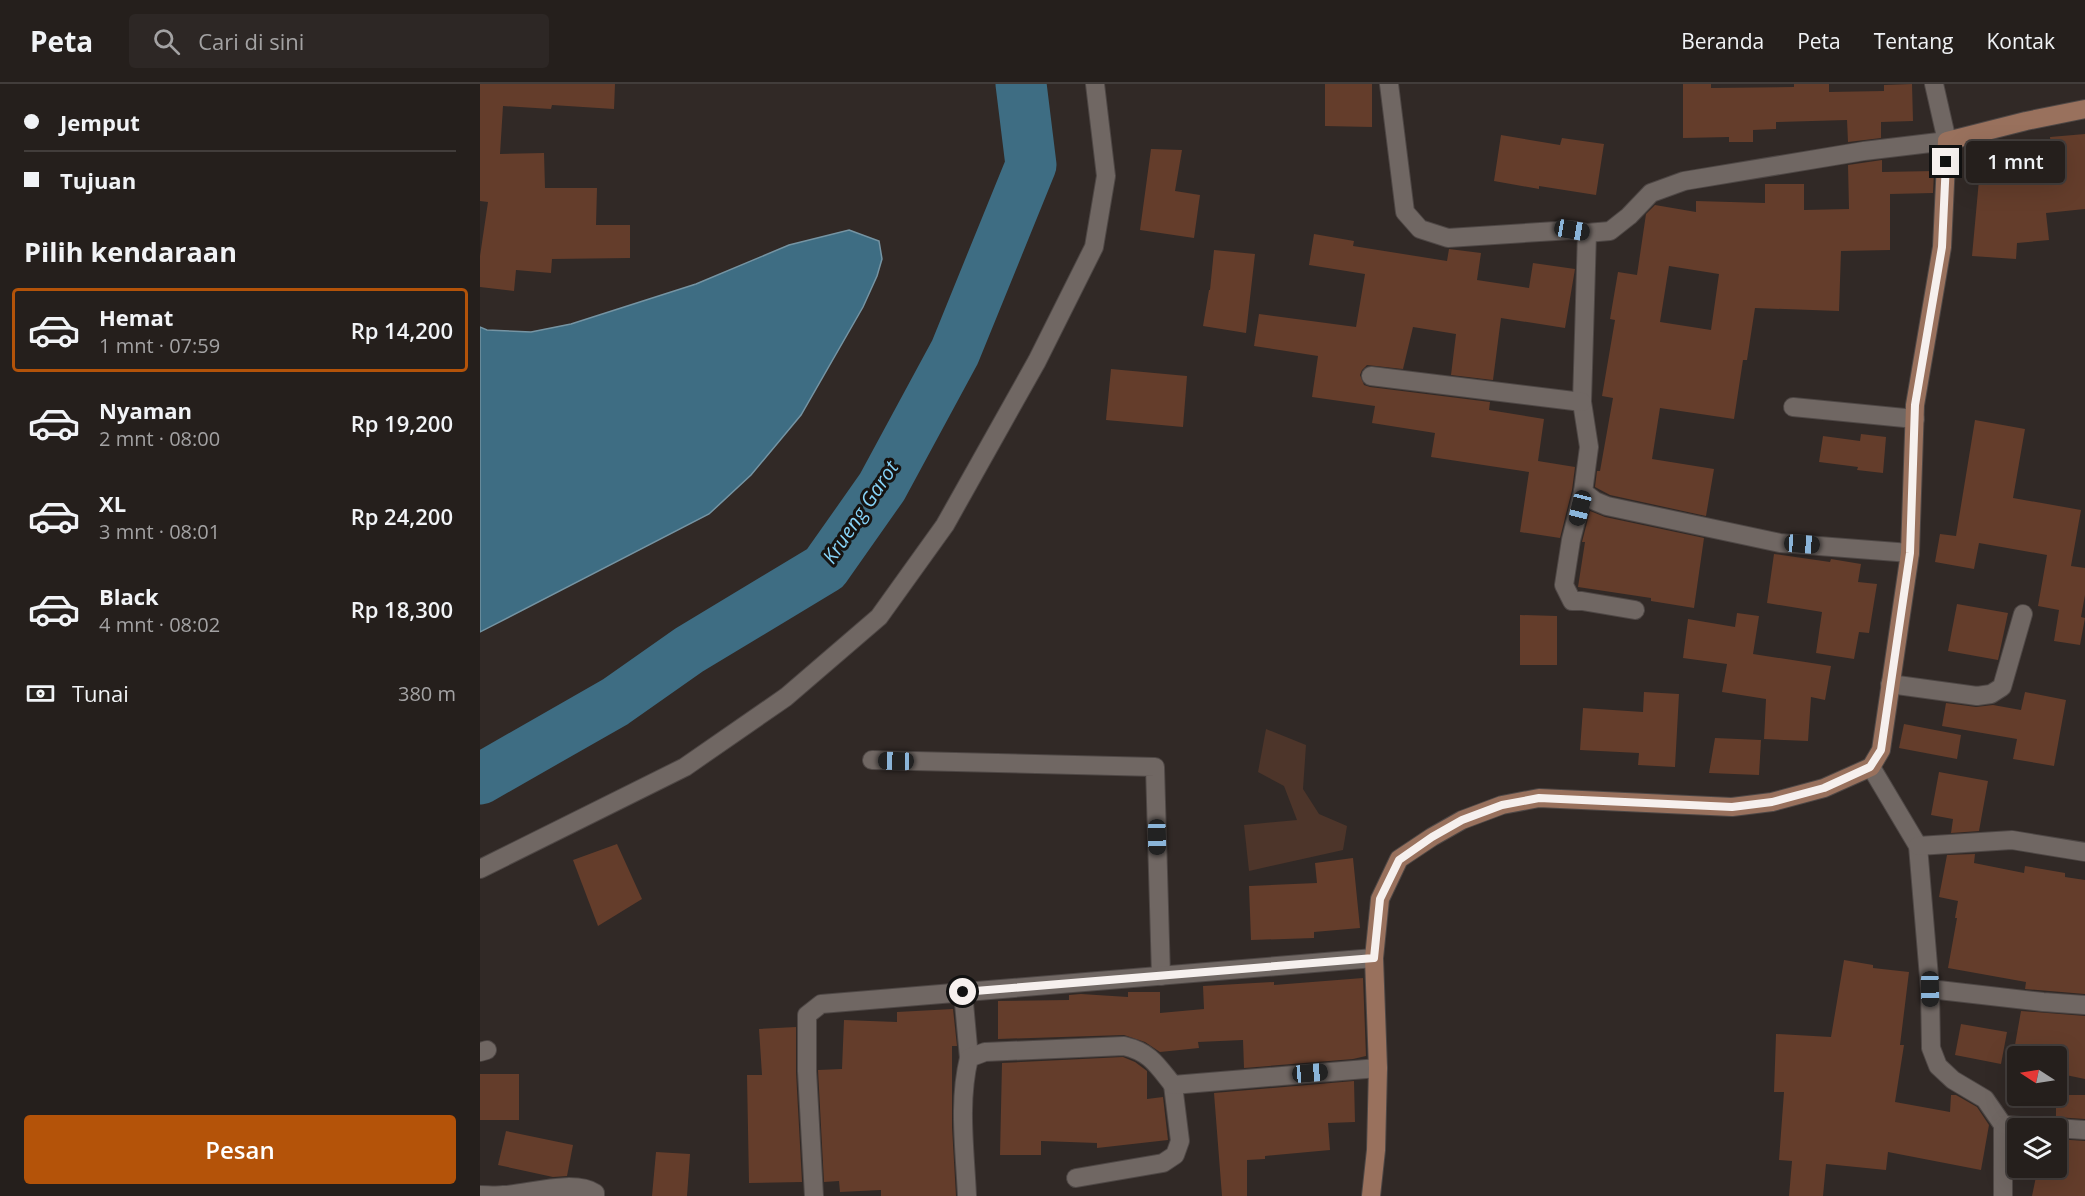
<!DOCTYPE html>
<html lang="id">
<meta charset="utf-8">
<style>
body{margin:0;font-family:"Open Sans",sans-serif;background:#2d2725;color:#f1f3f6;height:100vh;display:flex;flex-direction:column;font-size:22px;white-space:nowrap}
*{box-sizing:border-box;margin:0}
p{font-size:20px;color:#a3a2a3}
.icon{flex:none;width:33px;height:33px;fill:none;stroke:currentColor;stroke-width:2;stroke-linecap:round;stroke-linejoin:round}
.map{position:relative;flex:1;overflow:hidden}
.sheet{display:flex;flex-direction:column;background:#251f1c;width:480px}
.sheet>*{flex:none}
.top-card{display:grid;align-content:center;height:132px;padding:0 24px;background:#251f1c}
.needle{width:39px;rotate:282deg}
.tools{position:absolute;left:1527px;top:962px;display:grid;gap:12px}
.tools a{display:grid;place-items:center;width:60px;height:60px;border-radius:6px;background:#251f1c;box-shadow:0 6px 24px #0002,0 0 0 2px #423d3b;font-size:30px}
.end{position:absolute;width:27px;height:27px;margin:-14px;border:8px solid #f6f0ee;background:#111;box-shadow:0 0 0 3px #111}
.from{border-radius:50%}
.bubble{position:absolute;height:42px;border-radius:6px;background:#251f1c;box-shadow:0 6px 24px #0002,0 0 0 2px #423d3b;font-size:20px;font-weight:600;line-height:42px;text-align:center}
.car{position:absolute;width:18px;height:36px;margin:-18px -9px;border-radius:8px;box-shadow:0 0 4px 2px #0007;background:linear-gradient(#222 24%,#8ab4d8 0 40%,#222 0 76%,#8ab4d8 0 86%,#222 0)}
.top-card b{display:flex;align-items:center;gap:21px;height:57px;font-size:22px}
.top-card b+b{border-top:2px solid #423d3b}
.top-card i{width:15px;height:15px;background:#f1f3f6}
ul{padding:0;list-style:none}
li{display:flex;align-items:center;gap:18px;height:84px;margin:0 12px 9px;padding:0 12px;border:3px solid transparent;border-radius:6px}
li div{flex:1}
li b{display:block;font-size:22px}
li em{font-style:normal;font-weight:600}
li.current{border-color:#b45309}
li>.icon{width:54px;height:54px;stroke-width:1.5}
h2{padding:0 24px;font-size:27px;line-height:72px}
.pay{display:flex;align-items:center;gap:15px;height:66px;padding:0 24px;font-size:22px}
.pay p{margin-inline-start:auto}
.button{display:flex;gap:12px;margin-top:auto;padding:12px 24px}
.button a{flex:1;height:69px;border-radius:6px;background:#b45309;color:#fff;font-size:24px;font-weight:600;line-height:69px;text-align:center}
header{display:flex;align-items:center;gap:36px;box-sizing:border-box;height:84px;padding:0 30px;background:#251f1c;border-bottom:2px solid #423d3b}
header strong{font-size:28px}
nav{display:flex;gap:33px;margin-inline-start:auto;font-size:21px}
.search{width:420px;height:54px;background:#2d2725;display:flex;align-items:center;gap:15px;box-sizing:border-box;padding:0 21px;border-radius:6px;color:#a3a2a3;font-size:22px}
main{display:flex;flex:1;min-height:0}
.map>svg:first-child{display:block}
</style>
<header>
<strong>Peta</strong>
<div class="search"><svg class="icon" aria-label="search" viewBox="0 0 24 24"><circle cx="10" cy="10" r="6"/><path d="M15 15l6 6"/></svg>Cari di sini</div>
<nav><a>Beranda</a><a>Peta</a><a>Tentang</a><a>Kontak</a></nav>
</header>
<main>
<section class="sheet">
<div class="top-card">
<b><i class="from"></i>Jemput</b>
<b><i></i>Tujuan</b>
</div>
<h2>Pilih kendaraan</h2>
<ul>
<li class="current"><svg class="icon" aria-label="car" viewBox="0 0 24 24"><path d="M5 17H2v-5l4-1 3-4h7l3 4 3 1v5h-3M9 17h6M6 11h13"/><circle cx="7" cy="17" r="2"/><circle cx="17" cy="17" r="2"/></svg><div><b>Hemat</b><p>1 mnt · 07:59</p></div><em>Rp 14,200</em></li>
<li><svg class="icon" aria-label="car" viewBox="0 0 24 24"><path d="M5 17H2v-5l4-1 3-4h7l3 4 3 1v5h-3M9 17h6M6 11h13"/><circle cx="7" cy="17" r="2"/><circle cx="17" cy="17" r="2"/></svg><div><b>Nyaman</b><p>2 mnt · 08:00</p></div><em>Rp 19,200</em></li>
<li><svg class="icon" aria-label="car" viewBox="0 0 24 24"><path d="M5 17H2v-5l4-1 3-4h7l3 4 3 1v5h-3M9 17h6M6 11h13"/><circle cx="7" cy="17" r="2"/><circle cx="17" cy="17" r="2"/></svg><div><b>XL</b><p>3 mnt · 08:01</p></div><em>Rp 24,200</em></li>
<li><svg class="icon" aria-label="car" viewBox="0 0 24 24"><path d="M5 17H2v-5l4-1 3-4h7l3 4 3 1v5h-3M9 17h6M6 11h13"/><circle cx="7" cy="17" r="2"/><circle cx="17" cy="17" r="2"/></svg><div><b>Black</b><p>4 mnt · 08:02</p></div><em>Rp 18,300</em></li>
</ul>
<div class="pay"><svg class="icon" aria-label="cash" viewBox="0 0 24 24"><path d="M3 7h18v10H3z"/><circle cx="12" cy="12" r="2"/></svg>Tunai<p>380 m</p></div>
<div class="button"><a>Pesan</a></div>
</section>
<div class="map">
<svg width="1605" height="1112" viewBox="0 0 1605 1112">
<rect width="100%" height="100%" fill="#312926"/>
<path fill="#4d352a" d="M786,645L826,661L823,705L839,730L867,742L863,766L769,787L764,741L817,736L804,702L778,688Z"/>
<path fill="#3e6d83" stroke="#7594a3" stroke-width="1.5" d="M369,146L399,157L402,175L397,192L383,223L321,331L271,391L229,430L0,548V243L7,246L51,248L91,240L216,200L309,161Z"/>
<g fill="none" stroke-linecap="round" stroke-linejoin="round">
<path stroke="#3e6d83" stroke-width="51" d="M0,695L135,618L209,566L345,484L402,403L475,268L551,81L541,0"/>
</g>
<g fill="#643d2b" fill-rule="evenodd">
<path d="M0,0H135L134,25L72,21L71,25L23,22L20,70L64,69L65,104H117L116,141H150V174L72,175L71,189L36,186L34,207L0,203V172L8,118L0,117Z"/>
<path d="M845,0H892V43L845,42Z"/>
<path d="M1203,0H1231V4L1314,3V0H1349V8L1404,7V1L1432,0L1433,37L1401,38V54L1368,58L1367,36L1296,38V45L1273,46V58H1249V53L1203,54Z"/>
<path d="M1605,50V125L1566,129L1569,156L1537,159L1536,175L1492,172L1500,85L1574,93L1570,53Z"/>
<path d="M1021,51L1080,61L1082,54L1124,60L1116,111L1059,102V105L1014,97Z"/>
<path d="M671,65L702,66L695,107L720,111L714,154L660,146Z"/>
<path d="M1402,76V88L1454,87L1453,109L1410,110V166L1361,167L1359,227L1275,224L1267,276H1263L1254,335L1180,324L1172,375L1234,385L1226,432L1130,411L1115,403L1117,387H1120L1133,314L1122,312L1135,236L1130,235L1138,188L1157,191L1166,130L1175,121L1216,128V117L1285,119V100H1324V126L1369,125L1368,81ZM1189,182L1239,190L1231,246L1180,238Z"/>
<path d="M834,150L874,157L873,162L967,177L969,165L1001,169L997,196L1049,204L1053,179L1095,185L1085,244L1021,234L1013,296L971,291L976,250L933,243L923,285L887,281L882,286L880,291L884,301L890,303L1010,318L1009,326L1064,335L1058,377L1095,383L1092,406L1080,454L1040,448L1049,388L951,373L955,349L892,339L895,322L832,313L838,272L774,262L779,230L876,243L885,190L829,181Z"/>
<path d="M734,166L775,170L766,249L723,242L729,206H730Z"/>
<path d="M631,285L707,292L703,343L626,336Z"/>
<path d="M1495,336L1545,345L1533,414L1601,426L1591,482L1605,484V511L1601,533L1605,534L1600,561L1574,557L1579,526L1558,522L1567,471L1499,459L1494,485L1455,478L1460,450L1476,452Z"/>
<path d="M1381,350L1406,353L1403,389L1377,386L1378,383L1339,378L1343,352L1380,357Z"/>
<path d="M1110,427L1125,433L1224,454L1214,524L1171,517V514L1098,503L1105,458H1102Z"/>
<path d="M1294,470L1350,478L1351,475L1381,480L1378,498L1397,500L1389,549L1379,548L1374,575L1336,569L1342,528L1287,519Z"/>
<path d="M1477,520L1528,529L1518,576L1468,567Z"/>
<path d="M1257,529L1279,532L1273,570L1351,582L1345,616L1331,613L1328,657L1284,655L1286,615L1242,608L1247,580L1203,574L1208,535L1255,543Z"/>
<path d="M1040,531L1077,532V581H1040Z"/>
<path d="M1164,608L1199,610L1195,683L1158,681L1159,669L1100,666L1103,624L1163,628Z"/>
<path d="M1545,608L1586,616L1574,682L1533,675L1537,655L1462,642L1466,619L1496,623L1513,621L1541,626Z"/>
<path d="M1424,640L1481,651L1477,675L1419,664Z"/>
<path d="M1235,654L1281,656L1279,691L1229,689Z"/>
<path d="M1459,688L1508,697L1499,747L1471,749L1473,735L1451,731Z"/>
<path d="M137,760L162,815L118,842L93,776Z"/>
<path d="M1495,770L1494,779L1544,789L1545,782L1585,789V793L1605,796V910L1545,905L1546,898L1468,884L1477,834H1475L1478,817L1459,813L1467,771Z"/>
<path d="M873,774L880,844L834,848V854L771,856L769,802L837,799L835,779Z"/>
<path d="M1364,876L1393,881V884L1429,888L1420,961H1424L1415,1018L1470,1028L1471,1011H1476L1497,1023L1509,1041L1501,1086L1408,1068L1406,1086L1346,1080L1343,1112H1309L1312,1077L1299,1076L1304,1008H1294L1296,950L1351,953Z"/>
<path d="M883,894L886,972L873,975L764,984L763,956L718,958L719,964L680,968L665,958L644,951L518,955V917L589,916V911L601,910L648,913V908H680V929L724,925L723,902L794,898V901Z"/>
<path d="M473,925L477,962H472V1043L476,1112H401V1106L360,1108L359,1097L344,1098L338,986L362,985L364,936L417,938V928Z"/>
<path d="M1541,927L1605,932V995L1576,989V968L1535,961Z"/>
<path d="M1481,940L1527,948L1521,980L1475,971Z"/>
<path d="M316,943V988L322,1098L269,1099L267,991H282L279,945Z"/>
<path d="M643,973L655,978L667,987V1015L683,1013L688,1056L617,1064V1059L561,1057V1071H520L522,979Z"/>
<rect x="0" y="990" width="39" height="46"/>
<path d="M874,997L875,1038L848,1039L850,1066L785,1072V1075L767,1076V1112H742L734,1009Z"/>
<path d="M1576,1011H1605V1035L1576,1033Z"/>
<path d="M26,1047L93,1061L87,1092L73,1093L18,1081Z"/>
<path d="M1576,1055L1605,1057V1112H1552L1558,1083H1576Z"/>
<path d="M176,1068L210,1070L207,1112H172Z"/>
</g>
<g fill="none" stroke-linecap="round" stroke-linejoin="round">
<g stroke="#4e4745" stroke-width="20">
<g id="street">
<path d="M909,0L925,128L940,145L968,154L1092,146L1107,149L1130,147L1149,132L1171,109L1204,97L1384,67L1467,57L1454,0"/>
<path d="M1107,149L1102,318L1109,363L1103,408L1115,417L1127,422L1300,459L1430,469"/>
<path d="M891,292L1102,318"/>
<path d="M1313,323L1435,335"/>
<path d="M1103,408L1091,456L1084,501L1092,517H1102L1155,526"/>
<path d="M1410,600L1497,612L1511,610L1522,603L1543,530"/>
<path d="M392,676L675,683L681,892"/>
<path d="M1391,683L1438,762L1450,905L1451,964L1458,982L1473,996L1505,1015L1523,1041V1112"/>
<path d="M1438,762L1532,756L1605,768"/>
<path d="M0,785L205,683L306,613L399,533L465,441L557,277L614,163L626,92L615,0"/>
<path d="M1450,905L1563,918L1605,921"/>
<path d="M483,908L489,974"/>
<path d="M0,968L7,966"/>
<path d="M1523,1041L1573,1044"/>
<path d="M1576,1044L1605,1046"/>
<path d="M596,1094L683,1079L695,1071L700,1057L693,1001"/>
<path d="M0,1111C8,1111 16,1112 24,1111C48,1110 94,1095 115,1109V1112"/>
<path d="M334,1112L327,987V931L341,920L894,874"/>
<path d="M487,1112C485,1066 478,1019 489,974L505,968L644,962C670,968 677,981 693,1001L898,984"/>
</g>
</g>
<g stroke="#4e4745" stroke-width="20">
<path id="secondary" d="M891,1112L896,1066L898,984L894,874L900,815L919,775L952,753L982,736L1022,721L1059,714L1252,723L1292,718L1344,704L1391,683L1401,666L1430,469L1435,321L1462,163L1467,57L1546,37L1605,25"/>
</g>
<use href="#street" stroke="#706763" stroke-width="18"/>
<use href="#secondary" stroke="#99715d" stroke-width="18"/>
</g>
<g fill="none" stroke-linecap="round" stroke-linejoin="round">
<path stroke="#f6f0ee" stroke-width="8" d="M483,908L894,874L900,815L919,776L952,753L982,736L1022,721L1059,714L1252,723L1292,718L1344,704L1390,683L1401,666L1430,469L1435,321L1462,163L1466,78"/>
</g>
<g text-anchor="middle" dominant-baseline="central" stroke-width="6" stroke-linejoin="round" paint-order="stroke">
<g font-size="20" font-style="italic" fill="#87d4f9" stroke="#161311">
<text transform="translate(380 428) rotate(-56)">Krueng Garot</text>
</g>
</g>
</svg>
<div class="tools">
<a><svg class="needle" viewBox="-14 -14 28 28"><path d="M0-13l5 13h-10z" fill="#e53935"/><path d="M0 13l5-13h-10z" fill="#a3a2a3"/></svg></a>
<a><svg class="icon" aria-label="layers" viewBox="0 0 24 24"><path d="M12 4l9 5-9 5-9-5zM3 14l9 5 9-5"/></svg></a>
</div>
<i class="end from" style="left:483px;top:908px"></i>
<i class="end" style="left:1466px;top:78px"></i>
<div class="bubble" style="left:1486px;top:57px;width:99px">1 mnt</div>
<i class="car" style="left:1092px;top:146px;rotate:100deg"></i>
<i class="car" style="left:1100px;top:424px;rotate:194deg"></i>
<i class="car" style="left:1322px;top:460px;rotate:94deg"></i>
<i class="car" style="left:416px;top:677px;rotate:271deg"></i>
<i class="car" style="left:677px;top:753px;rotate:179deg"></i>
<i class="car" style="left:1450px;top:905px;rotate:179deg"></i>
<i class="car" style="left:830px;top:989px;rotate:85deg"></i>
</div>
</main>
